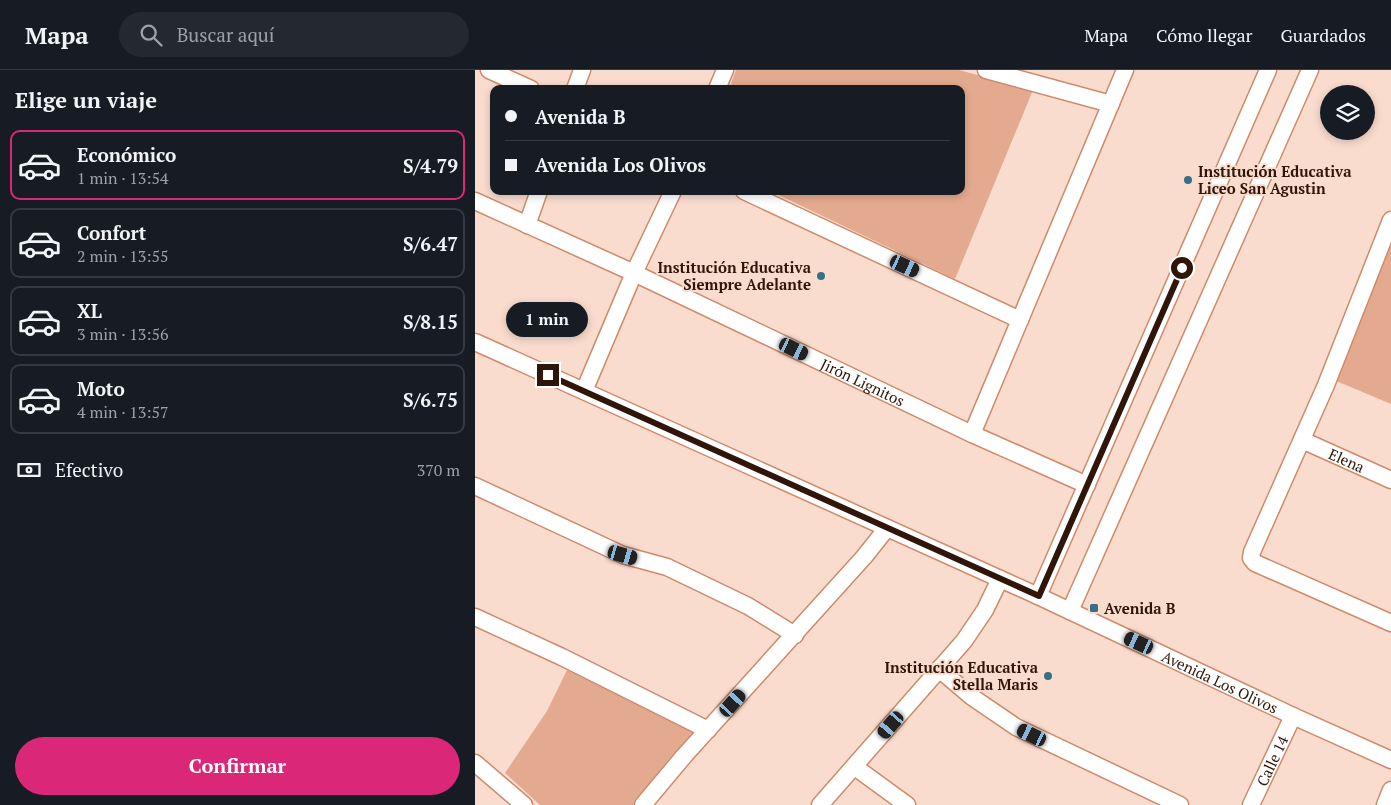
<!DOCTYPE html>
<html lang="es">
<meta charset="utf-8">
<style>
body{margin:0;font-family:"PT Serif",serif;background:#242831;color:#f1f3f6;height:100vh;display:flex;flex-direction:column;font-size:19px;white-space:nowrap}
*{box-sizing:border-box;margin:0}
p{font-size:16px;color:#9ea1a6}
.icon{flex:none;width:28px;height:28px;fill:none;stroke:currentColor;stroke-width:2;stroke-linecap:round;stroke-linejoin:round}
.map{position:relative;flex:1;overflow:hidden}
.details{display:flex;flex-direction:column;background:#171b24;width:475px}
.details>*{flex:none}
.hud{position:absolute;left:15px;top:15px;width:475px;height:110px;border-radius:10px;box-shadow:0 2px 8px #0003;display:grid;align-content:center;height:110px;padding:0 15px;background:#171b24}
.fabs{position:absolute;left:845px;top:15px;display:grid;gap:10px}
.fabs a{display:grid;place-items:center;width:55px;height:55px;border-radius:50%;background:#171b24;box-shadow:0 2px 8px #0003;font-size:25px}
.end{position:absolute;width:22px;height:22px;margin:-11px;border:6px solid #2f1609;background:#fff;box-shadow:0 0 0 2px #fff}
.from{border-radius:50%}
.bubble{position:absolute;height:35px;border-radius:18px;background:#171b24;box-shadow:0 2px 8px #0003;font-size:16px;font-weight:700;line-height:35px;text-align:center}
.car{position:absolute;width:15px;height:30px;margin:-15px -8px;border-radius:6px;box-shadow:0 0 4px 1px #0007;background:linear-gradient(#222 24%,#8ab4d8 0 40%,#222 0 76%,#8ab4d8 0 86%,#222 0)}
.hud b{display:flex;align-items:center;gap:18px;height:48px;font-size:19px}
.hud b+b{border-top:1px solid #363941}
.hud i{width:12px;height:12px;background:#f1f3f6}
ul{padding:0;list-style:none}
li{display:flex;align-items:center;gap:15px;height:70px;margin:0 10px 8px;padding:0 5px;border:2px solid #363941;border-radius:10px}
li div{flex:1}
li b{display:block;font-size:19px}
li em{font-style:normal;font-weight:700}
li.active{border-color:#db2777}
li>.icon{width:45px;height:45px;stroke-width:1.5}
h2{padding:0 15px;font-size:22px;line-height:60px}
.pay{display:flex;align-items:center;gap:12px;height:55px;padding:0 15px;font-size:19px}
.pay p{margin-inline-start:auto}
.cta{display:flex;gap:10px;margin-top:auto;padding:10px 15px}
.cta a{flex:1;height:58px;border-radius:30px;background:#db2777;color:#fff;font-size:20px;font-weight:700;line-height:58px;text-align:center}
header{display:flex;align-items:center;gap:30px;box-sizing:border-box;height:70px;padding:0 25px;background:#171b24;border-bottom:1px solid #363941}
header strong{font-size:24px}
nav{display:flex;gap:28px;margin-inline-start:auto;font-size:18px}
.search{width:350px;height:45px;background:#242831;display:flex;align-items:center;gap:12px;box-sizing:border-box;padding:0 18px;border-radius:28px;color:#9ea1a6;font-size:19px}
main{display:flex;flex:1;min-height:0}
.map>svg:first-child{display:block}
</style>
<header>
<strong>Mapa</strong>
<div class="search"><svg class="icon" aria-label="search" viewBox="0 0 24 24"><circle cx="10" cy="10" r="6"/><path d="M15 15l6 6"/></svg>Buscar aquí</div>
<nav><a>Mapa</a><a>Cómo llegar</a><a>Guardados</a></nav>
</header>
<main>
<section class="details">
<h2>Elige un viaje</h2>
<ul>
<li class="active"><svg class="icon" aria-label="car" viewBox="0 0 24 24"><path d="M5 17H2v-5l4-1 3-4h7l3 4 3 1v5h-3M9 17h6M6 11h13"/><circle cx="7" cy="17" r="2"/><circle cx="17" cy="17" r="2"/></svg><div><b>Económico</b><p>1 min · 13:54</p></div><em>S/4.79</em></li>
<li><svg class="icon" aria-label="car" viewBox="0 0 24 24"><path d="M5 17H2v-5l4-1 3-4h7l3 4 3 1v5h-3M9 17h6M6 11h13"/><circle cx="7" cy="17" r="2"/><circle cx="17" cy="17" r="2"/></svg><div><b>Confort</b><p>2 min · 13:55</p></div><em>S/6.47</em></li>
<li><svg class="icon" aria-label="car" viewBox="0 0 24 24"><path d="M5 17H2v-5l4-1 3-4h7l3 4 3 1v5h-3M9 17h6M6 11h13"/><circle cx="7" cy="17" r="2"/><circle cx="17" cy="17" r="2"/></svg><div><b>XL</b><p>3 min · 13:56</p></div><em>S/8.15</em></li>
<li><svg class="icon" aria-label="car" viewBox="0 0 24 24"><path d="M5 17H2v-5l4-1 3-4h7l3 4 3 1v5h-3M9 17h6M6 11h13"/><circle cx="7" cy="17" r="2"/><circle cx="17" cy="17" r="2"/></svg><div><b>Moto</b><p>4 min · 13:57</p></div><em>S/6.75</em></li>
</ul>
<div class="pay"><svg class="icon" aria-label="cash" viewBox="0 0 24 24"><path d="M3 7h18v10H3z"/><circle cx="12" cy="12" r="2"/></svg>Efectivo<p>370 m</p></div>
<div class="cta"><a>Confirmar</a></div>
</section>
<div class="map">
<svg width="916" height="735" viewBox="0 0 916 735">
<rect width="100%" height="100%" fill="#f9dcce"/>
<g fill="#e3aa8f">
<path d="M261,0H484L558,20L480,209L295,121H486V19H254Z"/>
<path d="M916,167V334L859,310Z"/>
<path d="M92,600L223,664L162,735H65L30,703L72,641Z"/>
</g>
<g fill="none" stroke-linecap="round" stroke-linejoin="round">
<g stroke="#ce8b6b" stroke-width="19">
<g id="minor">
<path d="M14,0L56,19"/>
<path d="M511,0L636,34"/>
<path d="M100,19L107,0"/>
<path d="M242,19L250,0"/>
<path d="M269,121L545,250"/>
<path id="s1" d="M0,131L159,203L497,364L612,415"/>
<path d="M916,150L851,315L777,482L776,488L780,493L916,553"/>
<path d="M52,155L64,121"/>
<path id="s2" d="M0,272L563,526L818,646L916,690"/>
<path d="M109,321L159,203L198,121"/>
<path d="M497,364L650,0"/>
<path id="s3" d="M827,370L916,410"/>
<path d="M0,416L148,485L192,497L273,536L320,565"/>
<path d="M563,526L793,0"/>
<path d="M595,541L835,0"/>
<path d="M0,547L87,587L233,660"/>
<path d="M464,599L497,627L541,657L705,735"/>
<path d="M0,693L49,735"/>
<path d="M380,697L432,735"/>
<path d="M168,735L209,686L389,487L412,458"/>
<path d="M345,735L489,571L510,540L525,509"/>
<path id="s4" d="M776,735L818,646"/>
<path d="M910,735L916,720"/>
</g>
</g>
<use href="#minor" stroke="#fff" stroke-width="16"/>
</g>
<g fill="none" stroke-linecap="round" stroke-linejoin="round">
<path stroke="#2f1609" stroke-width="6" d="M73,305L564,526L707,198"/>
</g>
<g fill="#357088" stroke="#f9dcce" stroke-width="2">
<circle cx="713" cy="110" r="5"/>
<circle cx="346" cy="206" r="5"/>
<rect x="614" y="533" width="10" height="10" rx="2.5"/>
<circle cx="573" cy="606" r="5"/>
</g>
<g text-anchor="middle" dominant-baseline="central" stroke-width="4" stroke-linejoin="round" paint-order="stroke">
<g font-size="15" font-weight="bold" fill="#2f1609" stroke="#f9dcce" text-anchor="start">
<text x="723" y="101">Institución Educativa<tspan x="723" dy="17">Liceo San Agustin</tspan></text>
<text x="336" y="197" text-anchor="end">Institución Educativa<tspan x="336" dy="17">Siempre Adelante</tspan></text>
<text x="629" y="538">Avenida B</text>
<text x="563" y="597" text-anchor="end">Institución Educativa<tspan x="563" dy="17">Stella Maris</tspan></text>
</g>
<g font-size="15" fill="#2f1609" stroke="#f9dcce">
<text stroke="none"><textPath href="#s1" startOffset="428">Jirón Lignitos</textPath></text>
<text stroke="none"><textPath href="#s3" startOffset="49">Elena</textPath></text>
<text stroke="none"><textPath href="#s2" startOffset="819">Avenida Los Olivos</textPath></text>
<text stroke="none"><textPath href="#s4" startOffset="49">Calle 14</textPath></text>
</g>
</g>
</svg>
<div class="fabs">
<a><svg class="icon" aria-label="layers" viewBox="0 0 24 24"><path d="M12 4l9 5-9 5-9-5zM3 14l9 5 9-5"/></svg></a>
</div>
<i class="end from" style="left:707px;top:198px"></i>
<i class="end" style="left:73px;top:305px"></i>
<div class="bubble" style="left:31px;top:232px;width:82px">1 min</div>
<i class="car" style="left:430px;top:196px;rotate:115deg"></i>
<i class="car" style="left:319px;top:279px;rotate:116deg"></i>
<i class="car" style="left:148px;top:485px;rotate:106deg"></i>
<i class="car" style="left:664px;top:573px;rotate:295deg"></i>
<i class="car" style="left:258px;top:633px;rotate:42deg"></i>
<i class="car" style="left:416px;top:655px;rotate:221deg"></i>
<i class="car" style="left:557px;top:665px;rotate:296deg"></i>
<div class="hud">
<b><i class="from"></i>Avenida B</b>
<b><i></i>Avenida Los Olivos</b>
</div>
</div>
</main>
